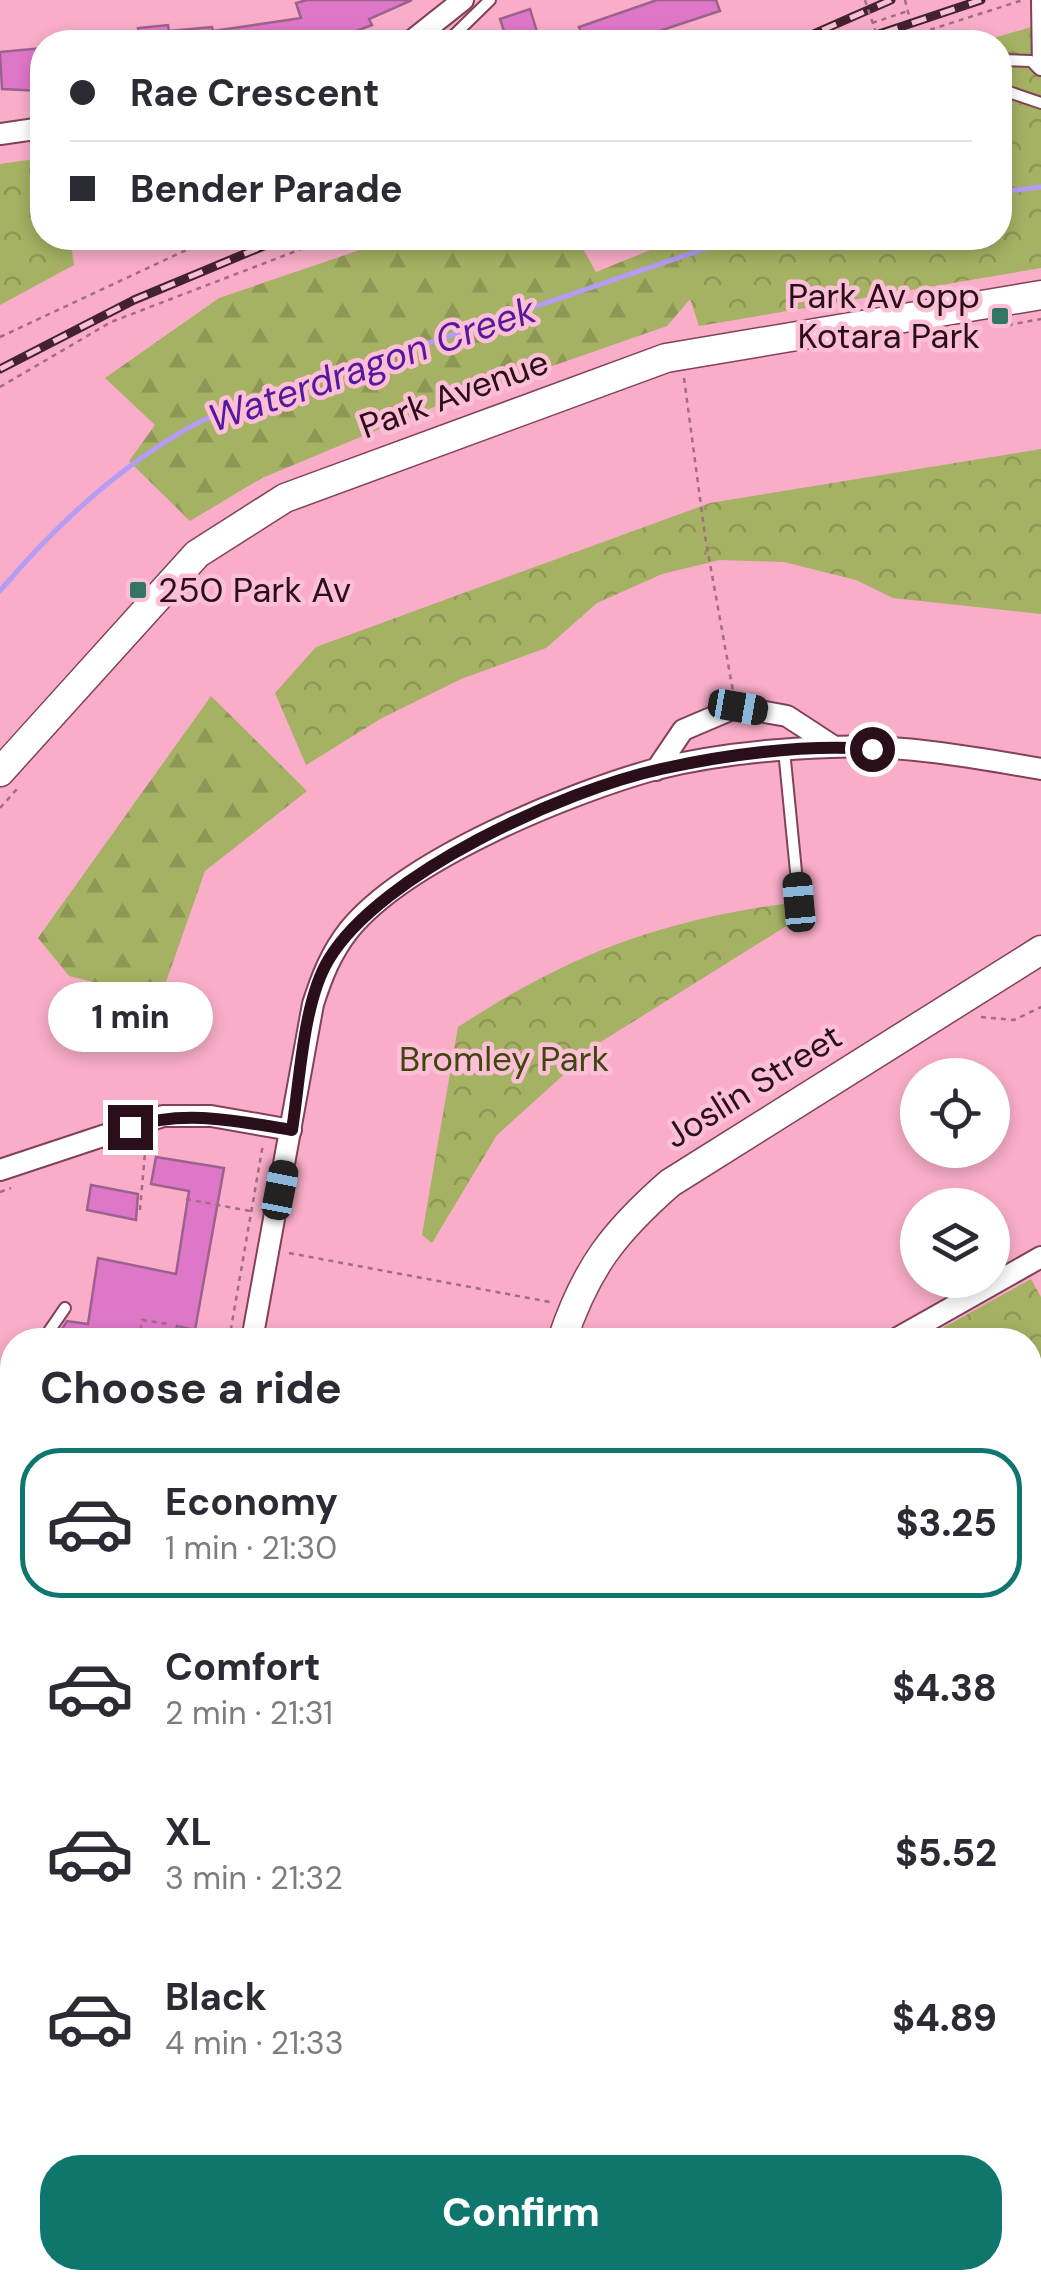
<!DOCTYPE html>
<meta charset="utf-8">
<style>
body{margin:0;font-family:"DM Sans",sans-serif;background:#f2f2f3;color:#2b2b33;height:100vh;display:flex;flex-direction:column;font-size:38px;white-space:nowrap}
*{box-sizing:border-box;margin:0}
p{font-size:32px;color:#7c7c81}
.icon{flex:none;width:55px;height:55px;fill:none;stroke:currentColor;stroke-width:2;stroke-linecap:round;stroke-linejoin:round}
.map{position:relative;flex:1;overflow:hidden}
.details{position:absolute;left:0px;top:1328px;width:1042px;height:962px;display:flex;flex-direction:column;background:#fff;border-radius:40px 40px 0 0;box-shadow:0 5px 15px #0003}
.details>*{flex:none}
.hud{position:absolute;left:30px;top:30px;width:982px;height:220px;border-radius:40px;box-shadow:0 5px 15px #0003;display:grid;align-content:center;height:220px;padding:0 40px;background:#fff}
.tools{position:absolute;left:900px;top:1058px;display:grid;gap:20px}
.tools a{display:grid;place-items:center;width:110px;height:110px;border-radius:50%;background:#fff;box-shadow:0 5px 15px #0003;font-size:50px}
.end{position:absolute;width:45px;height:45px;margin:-22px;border:12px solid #2a0f1a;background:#fff;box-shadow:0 0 0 5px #fff}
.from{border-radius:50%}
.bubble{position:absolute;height:70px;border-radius:35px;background:#fff;box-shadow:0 5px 15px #0003;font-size:32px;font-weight:800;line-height:70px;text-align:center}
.car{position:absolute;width:30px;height:60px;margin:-30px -15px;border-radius:12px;box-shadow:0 0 8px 2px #0007;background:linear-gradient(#222 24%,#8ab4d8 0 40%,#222 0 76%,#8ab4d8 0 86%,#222 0)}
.hud b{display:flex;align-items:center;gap:35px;height:95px;font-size:38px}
.hud b+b{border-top:2px solid #e1e1e2}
.hud i{width:25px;height:25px;background:#2b2b33}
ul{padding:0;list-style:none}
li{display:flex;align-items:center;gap:30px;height:150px;margin:0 20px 15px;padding:0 20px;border:5px solid transparent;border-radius:40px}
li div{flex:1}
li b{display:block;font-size:38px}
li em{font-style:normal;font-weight:800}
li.on{border-color:#0f766e}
li>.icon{width:90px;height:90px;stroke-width:1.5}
h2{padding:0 40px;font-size:45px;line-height:120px}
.cta{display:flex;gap:20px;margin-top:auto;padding:20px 40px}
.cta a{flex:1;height:115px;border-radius:40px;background:#0f766e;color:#fff;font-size:40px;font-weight:800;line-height:115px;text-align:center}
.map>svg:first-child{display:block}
</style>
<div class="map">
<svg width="1041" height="2289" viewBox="0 0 1041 2289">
<defs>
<pattern id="forest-firs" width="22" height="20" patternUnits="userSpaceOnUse" patternTransform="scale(2.5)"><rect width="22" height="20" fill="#a5b163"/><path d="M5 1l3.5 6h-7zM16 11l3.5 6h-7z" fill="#8e9755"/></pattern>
<pattern id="park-crowns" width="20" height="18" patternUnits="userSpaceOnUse" patternTransform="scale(2.5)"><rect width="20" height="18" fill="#a5b163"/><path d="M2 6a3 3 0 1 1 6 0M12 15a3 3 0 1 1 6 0" fill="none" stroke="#8e9755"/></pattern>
</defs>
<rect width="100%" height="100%" fill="#f9adc8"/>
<g fill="url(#forest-firs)">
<path d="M395,238H577L596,272L680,238L724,260L667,326L423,411L262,478L190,521L129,461L155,425L105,378L219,298Z"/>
<path d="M211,696L307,791L205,871L160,999L69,976L38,938Z"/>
</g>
<g fill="url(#park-crowns)">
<path d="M1041,24V268L699,326L670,238H1000V42H980Z"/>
<path d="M42,158V238H70L74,265L0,305V164Z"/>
<path d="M1041,449V614L893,598L856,580L784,562L720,560L662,574L597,603L546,648L461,679L382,718L306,765L275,693L316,647L710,503Z"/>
<path d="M805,901L804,915L599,1043L497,1135L432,1243L422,1235L458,1027C574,951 667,918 805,901Z"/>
<path d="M1031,1279L1041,1297V1380L1030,1382V1340H921Z"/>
<path d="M1041,2073V2289H858L860,2278H1030V2075Z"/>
</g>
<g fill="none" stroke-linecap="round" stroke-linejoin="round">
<g stroke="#b49cf5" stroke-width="5">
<path d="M1000,192L1041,187"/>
<path d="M0,591C58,522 123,462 203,420L736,238"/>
</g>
</g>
<g fill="#de77c7" stroke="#9b628e" stroke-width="2.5">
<path d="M307,0H412L369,19L372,25L327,42H140L138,28L168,25L169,31L212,27L213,31L301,18L296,3Z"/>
<path d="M657,0H716L720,11L626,42H585L579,27Z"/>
<path d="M530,9L538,35L514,42H477L504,31L500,19Z"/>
<path d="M42,48V91L2,89L0,52Z"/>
<path d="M156,1157L224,1168L195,1330L177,1326L174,1340H55L67,1321L88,1324L98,1258L176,1274L189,1191L151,1184Z"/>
<path d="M91,1185L138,1194L136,1220L87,1210Z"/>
</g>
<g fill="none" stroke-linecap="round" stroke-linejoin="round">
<g stroke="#82415b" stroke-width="14">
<g id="lane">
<path d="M1037,0L1038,68"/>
<path d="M447,42L490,0"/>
<path d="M1000,60L1031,61L1040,70"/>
<path d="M1000,89L1041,103"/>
<path d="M784,750L799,902"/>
<path d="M43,1340L65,1308"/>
<path d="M0,1381L12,1372"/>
</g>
</g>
<g stroke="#82415b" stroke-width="24">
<g id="street">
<path d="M410,42L463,0"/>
<path d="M0,134L42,128"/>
<path d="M656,770L683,730L737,707L787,716L833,746"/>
<path d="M0,1170L163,1116H211L291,1130"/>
<path d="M252,1340L313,1004C322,976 331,953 349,930C407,859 569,793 656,769C712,755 772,749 830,747C899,744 973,757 1041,769"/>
<path d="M894,1340L1041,1257"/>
<path d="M1030,1524L1041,1523"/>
<path d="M0,1695L12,1697"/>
<path d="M1030,1800L1041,1798"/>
<path d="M0,1963L12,1966"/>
<path d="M1030,2048L1041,2046"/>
<path d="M0,2233L12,2235"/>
<path d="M561,2289L563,2278"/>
<path d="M823,2289L825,2278"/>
</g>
</g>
<g stroke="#82415b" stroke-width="31">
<g id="secondary">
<path d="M0,772L197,554L285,498L666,358L1041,295"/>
<path d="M562,1340C586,1268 614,1232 670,1183L1041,950"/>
<path d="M232,2289L234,2278"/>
</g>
</g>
<g stroke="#a36c80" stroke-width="2.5" stroke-dasharray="5 5" stroke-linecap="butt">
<path d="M905,0L910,20"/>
<path d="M872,23L908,11"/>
<path d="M892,42L1023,0"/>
<path d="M927,42L959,34L954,42"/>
<path d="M998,327L1041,319"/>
<path d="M0,337L212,238"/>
<path d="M684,378L705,536L733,691"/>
<path d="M0,387L111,322L330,238"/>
<path d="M0,808L17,789"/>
<path d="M981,1017L1014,1020L1041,1007"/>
<path d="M0,1192L11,1188"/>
<path d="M186,1199L250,1211"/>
<path d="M140,1210L146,1141"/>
<path d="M289,1253L550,1302"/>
<path d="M139,1340L142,1320L168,1324"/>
<path d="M229,1340L263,1144"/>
<path d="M0,1476L12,1478"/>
</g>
<use href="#lane" stroke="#fff" stroke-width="10"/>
<use href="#street" stroke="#fff" stroke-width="20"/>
<use href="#secondary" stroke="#fff" stroke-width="28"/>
<g stroke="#42222f" stroke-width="9">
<g id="rail">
<path d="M795,42L891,0"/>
<path d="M855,42L981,0"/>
<path d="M0,369L134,300L283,238"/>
</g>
</g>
<use href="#rail" stroke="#fdbfd5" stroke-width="5" stroke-dasharray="15" stroke-linecap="butt"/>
<path stroke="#a36c80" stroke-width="2.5" stroke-dasharray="5 5" stroke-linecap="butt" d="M865,0L879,42"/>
</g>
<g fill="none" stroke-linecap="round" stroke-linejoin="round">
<path stroke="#2a0f1a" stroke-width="12" d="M130,1127C185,1109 236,1121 292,1130C300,1080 303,1001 329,959C381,873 564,790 661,769C730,754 801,744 872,749"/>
</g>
<g fill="#327565" stroke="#fdbfd5" stroke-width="4">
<rect x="990" y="306" width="20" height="20" rx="5"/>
<rect x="128" y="580" width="20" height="20" rx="5"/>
</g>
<g text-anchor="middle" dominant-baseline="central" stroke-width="9" stroke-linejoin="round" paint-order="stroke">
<g font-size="35" fill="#2a0f1a" stroke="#fdbfd5" text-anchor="end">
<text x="980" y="296">Park Av opp<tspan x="980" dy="40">Kotara Park</tspan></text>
<text x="158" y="590" text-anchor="start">250 Park Av</text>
</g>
<g font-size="35" fill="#2a0f1a" stroke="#fdbfd5">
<text transform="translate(454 394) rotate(-20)">Park Avenue</text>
<text transform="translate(753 1086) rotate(-32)">Joslin Street</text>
</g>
<g font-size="35" fill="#3f460f" stroke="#fdbfd5">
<text x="504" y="1059">Bromley Park</text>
</g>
<g font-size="38" font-style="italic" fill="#541a9d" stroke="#fdbfd5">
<text transform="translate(372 364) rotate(-19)">Waterdragon Creek</text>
</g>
</g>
</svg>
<div class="tools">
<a><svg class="icon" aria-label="locate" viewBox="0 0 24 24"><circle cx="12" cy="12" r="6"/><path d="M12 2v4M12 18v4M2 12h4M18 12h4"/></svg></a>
<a><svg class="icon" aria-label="layers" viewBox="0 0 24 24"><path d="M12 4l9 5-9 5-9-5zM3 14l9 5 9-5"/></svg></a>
</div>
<i class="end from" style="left:872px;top:749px"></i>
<i class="end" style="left:130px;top:1127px"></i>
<div class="bubble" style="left:48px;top:982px;width:165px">1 min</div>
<i class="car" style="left:738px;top:707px;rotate:100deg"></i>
<i class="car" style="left:799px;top:902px;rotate:355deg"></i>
<i class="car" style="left:280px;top:1190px;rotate:11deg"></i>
<div class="hud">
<b><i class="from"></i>Rae Crescent</b>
<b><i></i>Bender Parade</b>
</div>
<section class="details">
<h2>Choose a ride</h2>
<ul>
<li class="on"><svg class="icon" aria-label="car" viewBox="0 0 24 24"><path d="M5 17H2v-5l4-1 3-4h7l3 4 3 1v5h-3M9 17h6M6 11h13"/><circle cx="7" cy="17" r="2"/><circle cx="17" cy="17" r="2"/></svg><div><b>Economy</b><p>1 min · 21:30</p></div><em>$3.25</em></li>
<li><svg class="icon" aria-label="car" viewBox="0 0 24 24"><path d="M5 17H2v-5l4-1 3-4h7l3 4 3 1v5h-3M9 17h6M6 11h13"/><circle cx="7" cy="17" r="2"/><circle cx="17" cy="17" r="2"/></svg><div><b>Comfort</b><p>2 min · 21:31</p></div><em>$4.38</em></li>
<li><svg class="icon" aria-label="car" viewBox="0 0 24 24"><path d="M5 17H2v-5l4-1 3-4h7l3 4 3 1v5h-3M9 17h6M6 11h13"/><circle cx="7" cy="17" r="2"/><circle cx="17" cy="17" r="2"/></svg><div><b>XL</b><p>3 min · 21:32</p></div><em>$5.52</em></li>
<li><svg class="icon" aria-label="car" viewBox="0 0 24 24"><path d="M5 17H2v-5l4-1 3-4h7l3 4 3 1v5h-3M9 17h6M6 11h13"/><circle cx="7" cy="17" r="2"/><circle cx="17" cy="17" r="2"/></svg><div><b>Black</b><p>4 min · 21:33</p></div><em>$4.89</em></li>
</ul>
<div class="cta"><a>Confirm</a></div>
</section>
</div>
